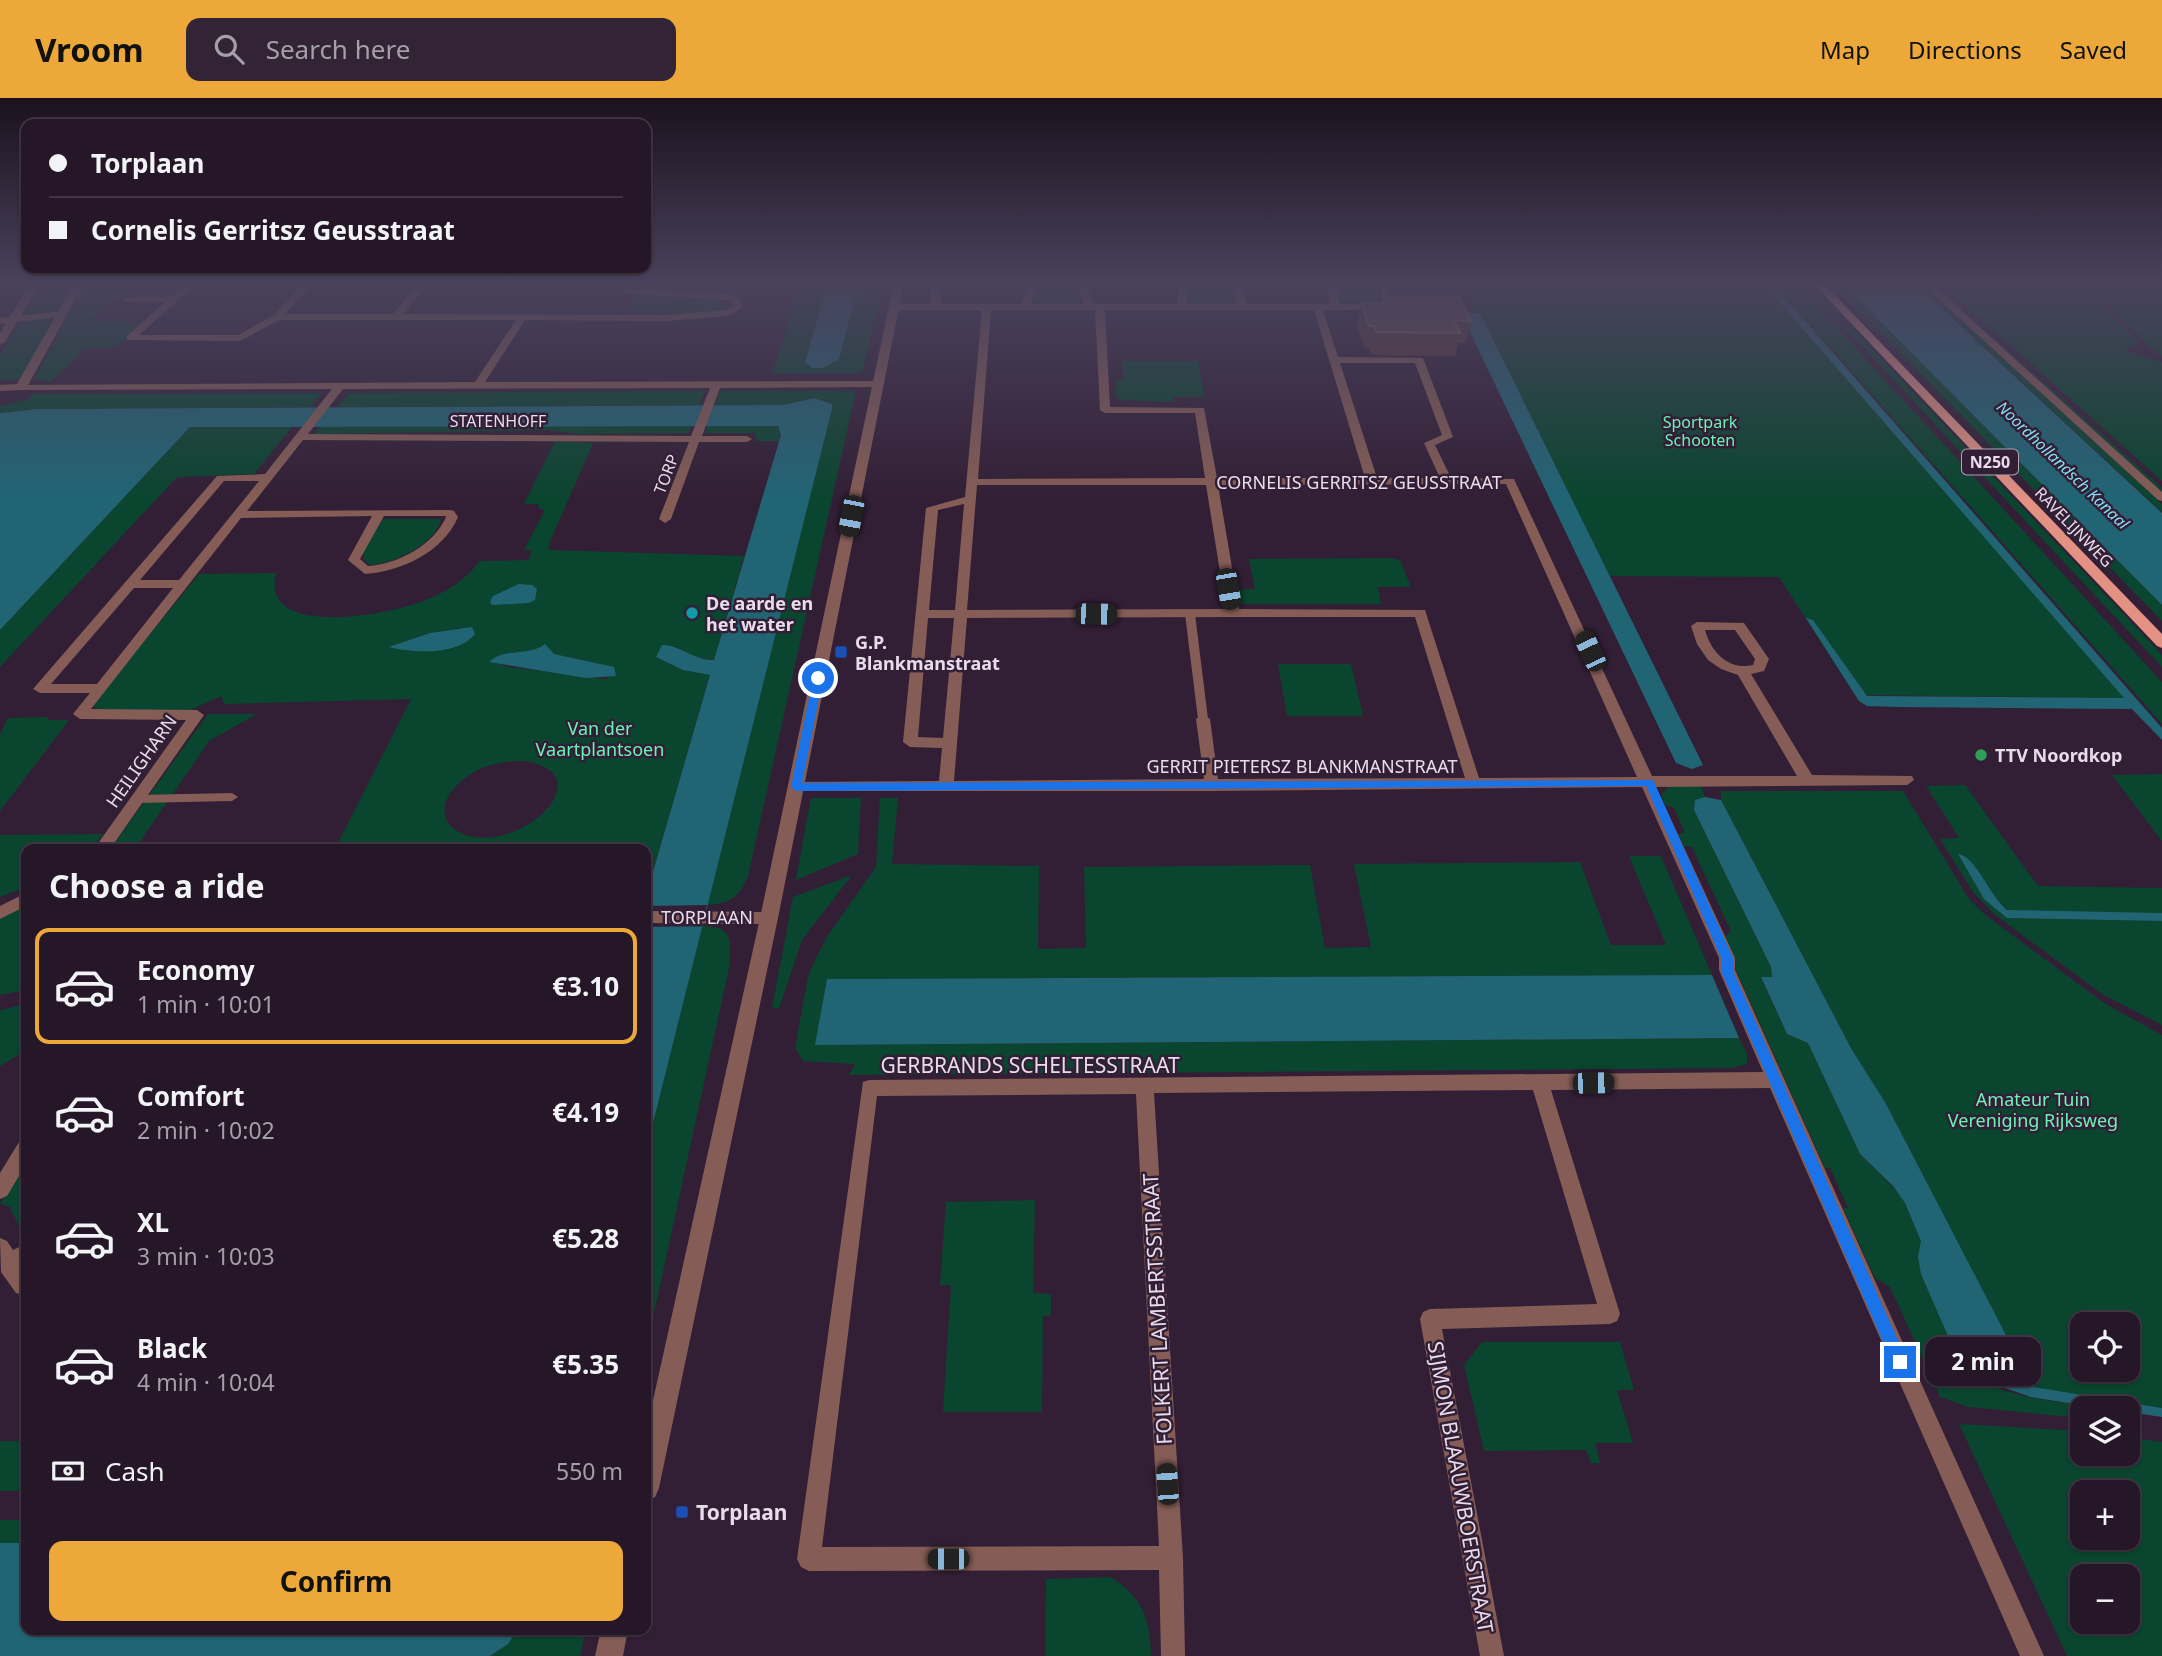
<!DOCTYPE html>
<meta charset="utf-8">
<style>
body{margin:0;font-family:"Noto Sans",sans-serif;background:#322434;color:#f1f3f6;height:100vh;display:flex;flex-direction:column;font-size:26px;white-space:nowrap}
*{box-sizing:border-box;margin:0}
p{font-size:23px;color:#a49fa8}
.icon{flex:none;width:38px;height:38px;fill:none;stroke:currentColor;stroke-width:2;stroke-linecap:round;stroke-linejoin:round}
.map{position:relative;flex:1;overflow:hidden}
.side{position:absolute;left:21px;top:746px;width:630px;height:791px;display:flex;flex-direction:column;background:#261728;border-radius:14px;box-shadow:0 2px 5px #0004,0 0 0 2px #423645}
.side>*{flex:none}
.banner{position:absolute;left:21px;top:21px;width:630px;height:154px;border-radius:14px;box-shadow:0 2px 5px #0004,0 0 0 2px #423645;display:grid;align-content:center;height:154px;padding:0 28px;background:#261728}
.controls{position:absolute;left:2070px;top:1214px;display:grid;gap:14px}
.controls a{display:grid;place-items:center;width:70px;height:70px;border-radius:14px;background:#261728;box-shadow:0 2px 5px #0004,0 0 0 2px #423645;font-size:35px}
.end{position:absolute;width:32px;height:32px;margin:-16px;border:9px solid #1a73e8;background:#fff;box-shadow:0 0 0 4px #fff}
.from{border-radius:50%}
.bubble{position:absolute;height:49px;border-radius:14px;background:#261728;box-shadow:0 2px 5px #0004,0 0 0 2px #423645;font-size:23px;font-weight:700;line-height:49px;text-align:center}
.car{position:absolute;width:21px;height:42px;margin:-21px -10px;border-radius:9px;box-shadow:0 0 5px 2px #0007;background:linear-gradient(#222 24%,#8ab4d8 0 40%,#222 0 76%,#8ab4d8 0 86%,#222 0)}
.banner b{display:flex;align-items:center;gap:24px;height:66px;font-size:26px}
.banner b+b{border-top:2px solid #423645}
.banner i{width:18px;height:18px;background:#f1f3f6}
ul{padding:0;list-style:none}
li{display:flex;align-items:center;gap:21px;height:116px;margin:0 14px 10px;padding:0 14px;border:4px solid transparent;border-radius:14px}
li div{flex:1}
li b{display:block;font-size:26px}
li em{font-style:normal;font-weight:700}
li.on{border-color:#eca93a}
li>.icon{width:63px;height:63px;stroke-width:1.5}
h2{padding:0 28px;font-size:32px;line-height:84px}
.pay{display:flex;align-items:center;gap:18px;height:77px;padding:0 28px;font-size:26px}
.pay p{margin-inline-start:auto}
.action{display:flex;gap:14px;margin-top:auto;padding:14px 28px}
.action a{flex:1;height:80px;border-radius:14px;background:#eca93a;color:#111;font-size:28px;font-weight:700;line-height:80px;text-align:center}
header{display:flex;align-items:center;gap:42px;box-sizing:border-box;height:98px;padding:0 35px;background:#eca93a;color:#111}
header strong{font-size:33px}
nav{display:flex;gap:38px;margin-inline-start:auto;font-size:24px}
.search{width:490px;height:63px;background:#322434;display:flex;align-items:center;gap:18px;box-sizing:border-box;padding:0 24px;border-radius:14px;color:#a49fa8;font-size:26px}
.map>svg:first-child{display:block}
</style>
<header>
<strong>Vroom</strong>
<div class="search"><svg class="icon" aria-label="search" viewBox="0 0 24 24"><circle cx="10" cy="10" r="6"/><path d="M15 15l6 6"/></svg>Search here</div>
<nav><a>Map</a><a>Directions</a><a>Saved</a></nav>
</header>
<div class="map">
<svg width="2162" height="1558" viewBox="0 0 2162 1558">
<rect width="100%" height="100%" fill="#321f35"/>
<g fill="#0a452f" fill-rule="evenodd">
<path d="M44,184H76L60,213L24,217Z"/>
<path d="M86,184H137L89,223L142,224L116,250H87L50,284L34,281Z"/>
<path d="M762,184H828L805,264C820,271 826,270 839,261L859,184H883L863,273L857,275L772,276L798,194H758Z"/>
<path d="M1040,184H1075L1079,205H1034Z"/>
<path d="M1188,184H1226L1234,205H1187Z"/>
<path d="M1336,184H1373L1381,205L1338,204Z"/>
<path d="M1462,184H1762L2125,600L1855,597L1779,479L1610,478L1477,215L1469,212H1476Z"/>
<path d="M1773,184H1795L2162,584V626Z"/>
<path d="M1802,184H1809L1843,226L1855,233L2135,528L2162,557V569Z"/>
<path d="M1831,184H1841L2162,507V523Z"/>
<path d="M1913,184H1920L2162,406V414Z"/>
<path d="M1931,184L2162,390V394Z"/>
<path d="M1940,184H2080L2139,245L2124,250L2133,256L2162,264V383Z"/>
<path d="M2086,184L2162,194V259L2151,250Z"/>
<path d="M639,196L711,201L722,204L724,210L713,215H627Z"/>
<path d="M45,220L55,221L22,281L0,283V258L19,225Z"/>
<path d="M1122,263H1198L1205,299H1173V304L1122,302L1116,299V282H1124Z"/>
<path d="M705,293L699,307L337,309L349,295Z"/>
<path d="M720,293H856L748,778C740,799 729,806 707,807L832,310V306L815,300L784,307H715Z"/>
<path d="M322,295L310,309L36,311L0,315V308L28,301L34,296Z"/>
<path d="M692,326L688,335L578,336L548,332L314,336L320,328Z"/>
<path d="M708,326H771L781,331L780,343H755L756,335H705Z"/>
<path d="M293,328L254,376L177,379L0,569V532L190,329Z"/>
<path d="M555,343L593,345L549,446V452L744,458L714,562L693,559L675,548L656,559L683,572L710,577L646,798V751H335L411,601L224,606L221,598L184,615L104,613L94,609L93,606L199,476L276,475C259,543 395,516 428,501C449,492 465,482 480,463L528,462L532,452H524L545,412L538,410L539,406H524ZM461,530L471,541C444,553 419,551 390,549L430,535ZM543,549L554,556L613,569L607,581L503,568L513,554H531ZM524,663C606,675 520,758 463,736C454,732 447,727 445,717C442,701 455,687 468,678C485,666 504,663 524,663Z"/>
<path d="M383,421H441C436,446 393,466 370,467L363,460L364,450Z"/>
<path d="M1390,460L1400,462L1411,489H1378L1381,506H1239L1236,492L1255,491L1249,461Z"/>
<path d="M1278,566H1351L1363,618H1287Z"/>
<path d="M208,616H257L209,643L135,751H110Z"/>
<path d="M47,619L49,622H69L0,713V636L8,620Z"/>
<path d="M2162,676V743L2112,677Z"/>
<path d="M1965,687L2038,788L2162,790V815L2013,814L2002,809L1958,756L1984,801L2007,820L2162,823V927L2102,896L1994,816L1973,794L1940,741L1959,740L1926,688Z"/>
<path d="M1670,688H1701L1705,699L1695,702L1694,712L1771,869L1772,879L1761,880L1787,936L1808,945L1860,1056L1901,1097L1922,1143L1918,1159L1973,1279C2012,1301 2062,1304 2106,1311H2082V1320L1968,1309L1940,1299L1890,1189L1875,1180L1843,1110H1848L1830,1070H1825L1734,868L1736,864L1725,839L1731,833L1692,749L1684,748L1678,736L1685,735L1674,710L1664,706L1661,696Z"/>
<path d="M1721,693H1903L1969,801L1983,815L2104,905L2162,937V1310L2033,1290L1885,1004L1852,952L1721,702ZM2082,1227H2128V1272H2082Z"/>
<path d="M811,700H861L858,756L796,782Z"/>
<path d="M880,700H898L892,766L1039,768L1038,851L1086,850L1084,769L1310,767L1325,850L1371,849L1354,766L1580,764L1611,847H1666L1629,758H1661L1712,877L827,881L816,947L1739,940L1747,956V966L1732,970L849,977L855,966L803,963L795,950L808,878L817,858L828,837L876,769Z"/>
<path d="M103,736L91,751H26V789L0,799V737Z"/>
<path d="M852,777L802,842L779,910H772L793,799Z"/>
<path d="M26,807V892L0,897V821Z"/>
<path d="M702,828C734,828 731,843 729,870L646,1252V1053Z"/>
<path d="M26,906V952L0,968V912Z"/>
<path d="M26,1063V1138L24,1139L10,1109L0,1106Z"/>
<path d="M1035,1102L1033,1195L1051,1196V1217L1043,1218L1042,1314H943L951,1187H940L946,1104Z"/>
<path d="M1482,1244H1620L1634,1292H1617L1633,1345H1595L1600,1365H1591L1586,1352L1484,1353L1464,1267Z"/>
<path d="M1959,1326L2082,1333V1356H2128V1339L2162,1344V1558H2067ZM2082,1395H2128V1440H2082ZM2082,1479H2128V1524H2082Z"/>
<rect x="0" y="1343" width="26" height="50"/>
<rect x="0" y="1422" width="26" height="23"/>
<path d="M1110,1479C1143,1498 1150,1522 1151,1558H1045L1046,1481Z"/>
<path d="M518,1531H586L580,1558H490L508,1546Z"/>
</g>
<g fill="#216575">
<path d="M828,184H859L839,261L823,270H812L805,264Z"/>
<path d="M1762,184H1771L2162,630V642L2132,611L1900,609L1867,608L1859,603L1806,520L1813,522L1867,598L2124,600Z"/>
<path d="M1841,184H1913L2162,415V507Z"/>
<path d="M1461,215H1480L1703,667L1692,671L1676,665Z"/>
<path d="M814,300L832,306V311L646,1053V798L710,577L683,572L656,559L662,547C679,546 692,562 714,562L781,337L778,328L190,329L0,532V315L36,311L784,307Z"/>
<path d="M519,486L532,487L537,491L535,502L529,505L492,507L490,504L493,498Z"/>
<path d="M472,529L475,536C458,558 412,555 389,549L430,535Z"/>
<path d="M545,546L554,556L614,569L616,578L586,580L489,564C505,549 528,559 545,546Z"/>
<path d="M1705,699L1721,702L1852,952L1885,1004L2033,1289L2162,1310V1319L2128,1314V1311H2106L2031,1299L1973,1279L1958,1261L1921,1176L1918,1159L1921,1143L1905,1105L1894,1089L1860,1056L1808,945L1787,936L1761,879H1772L1771,869L1694,712L1695,702Z"/>
<path d="M1958,756C1975,757 1991,800 2007,812L2162,815V823L2007,820L1984,801Z"/>
<path d="M1712,877L1739,940L815,947L827,881Z"/>
<path d="M0,1445H26V1531H518L508,1546L490,1558H0Z"/>
</g>
<path fill="#321f35" d="M707,807L702,828L646,829V808Z"/>
<g fill="none" stroke-linecap="round" stroke-linejoin="round">
<g fill="#855d56" fill-rule="evenodd">
<path d="M1190,513L1195,516L1208,621L1203,625L1198,621L1185,516Z"/>
<path d="M232,695L238,699L232,703L137,705L131,701L137,697Z"/>
</g>
<g fill="#855d56" fill-rule="evenodd">
<path d="M188,184H198L139,237H238L274,217L305,184H315L285,216H393L420,184H430L403,216L667,217L726,212L734,207L730,202L627,196L622,193L627,190L733,196L744,208L728,218L667,223L525,222L485,284L877,283L882,286L877,289L720,290L702,338H747L752,341L747,344H699L671,421L665,425L659,421L689,344L303,342L247,413L450,412L454,413L458,419C443,454 402,473 365,476L348,462L372,418L241,420L91,611L197,612L204,617L110,751H94L186,622L80,621L73,616L90,595H40L33,591L217,378L265,376L332,291L21,292L17,291V287L475,284L516,222H279L240,243L127,242V238L165,204H127L122,201L124,199L172,198ZM710,290L691,338L308,336L343,291ZM224,383H259L179,482H140ZM384,418H446V419C434,447 398,466 368,468L360,461ZM134,490H173L97,586H51Z"/>
<path d="M930,184H940L941,206H1021L1030,184H1039L1031,206H1084L1078,184H1086L1094,206H1177L1179,184H1188L1187,206H1237L1230,184H1238L1247,206H1330L1327,184H1336L1339,206L1384,207V211L1381,212H1323L1338,259L1423,260L1453,339L1435,347L1451,380L1514,381L1652,678H1797L1738,577L1721,571L1708,562L1697,546L1691,528L1697,524L1744,525L1769,561L1764,573L1751,576L1812,677L1912,678L1914,682L1907,687L1656,689L1735,860V872L2044,1558H2020L1770,990L1551,992L1620,1216L1617,1223L1610,1226L1442,1231L1504,1558H1480L1420,1221L1423,1214L1430,1211L1597,1206L1533,992L1154,995L1183,1460L1185,1558H1161L1159,1472L809,1473L801,1469L797,1461L863,984L869,982L1763,974L1719,872V860L1642,689L1212,693H791L789,689L791,685L796,684L939,683L942,650L910,649L903,644L926,410L965,399L982,212H894L889,209L894,206H931ZM991,212H1095L1100,312L1105,315H1195L1205,380L978,381ZM1105,212H1314L1365,380H1217L1204,310L1110,309ZM1340,265H1415L1442,337L1424,345L1440,380H1377ZM1506,386L1637,679L1479,680L1425,512L1239,511L1218,387ZM977,387H1206L1226,511L967,512ZM964,406L955,512H929L938,412ZM1235,519H1415L1465,680L1218,681L1210,621L1203,616L1196,621L1204,681L954,683L967,520ZM928,520H954L943,640L918,639ZM1705,532H1735L1755,561L1753,567C1729,573 1711,554 1705,532ZM1136,996L1159,1448L822,1449L877,998Z"/>
<path d="M1378,184H1387L1394,211L1386,209Z"/>
<path d="M1920,184H1930L2162,394V403L2158,402Z"/>
<path d="M63,213L66,214V218L0,226V220Z"/>
<path d="M26,795V808L0,821V808Z"/>
<path d="M646,813L769,814L775,816L777,820L775,824L769,826L646,825Z"/>
<path d="M26,1042V1066L7,1098L0,1101V1075L19,1044Z"/>
<path d="M0,1140L7,1143L13,1152L26,1146V1166L23,1169L26,1175V1198L16,1195L1,1174Z"/>
</g>
<g fill="#855d56" fill-rule="evenodd">
<path d="M31,184H41L5,244L0,247V235Z"/>
<path d="M75,184H85L27,289L21,292L0,293V287L17,286Z"/>
<path d="M894,184H904L778,820L659,1390L655,1399L646,1403V1334L760,820Z"/>
<path d="M601,1531H628L623,1558H595Z"/>
</g>
<path fill="#e29183" fill-rule="evenodd" d="M1812,184H1822L2162,536V550L2157,548Z"/>
</g>
<path fill="#593b39" d="M1382,198L1471,223L1466,245H1458L1455,258L1372,257L1369,251H1365L1357,227L1361,205H1381Z"/>
<path fill="#684c4c" stroke="#7c6365" stroke-width="2" d="M1382,198H1459L1471,223H1454L1460,235L1376,234L1374,228H1369L1361,205H1385Z"/>
<linearGradient id="sky" x2="0" y2="1"><stop stop-color="#1c111d"/><stop offset="0.46" stop-color="#49425c"/><stop offset="1" stop-color="#49425c" stop-opacity="0"/></linearGradient>
<rect width="2162" height="402" fill="url(#sky)"/>
<path fill="#1a73e8" d="M818,577L823,580L802,685L1653,682L1733,860V873L1905,1258V1269H1894L1721,873V860L1646,688L796,693L791,689L813,580Z"/>
<circle fill="#0f9aa8" stroke="#321f35" stroke-width="2.5" cx="692" cy="515" r="7"/>
<g fill="#1a4fb4" stroke="#321f35" stroke-width="2.5">
<rect x="834" y="547" width="14" height="14" rx="3.5"/>
<rect x="675" y="1407" width="14" height="14" rx="3.5"/>
</g>
<circle fill="#2e9e5b" stroke="#321f35" stroke-width="2.5" cx="1981" cy="657" r="7"/>
<g text-anchor="middle" dominant-baseline="central" stroke-width="5" stroke-linejoin="round" paint-order="stroke">
<g font-size="16" fill="#e8dcea" stroke="#321f35">
<text x="498" y="323">STATENHOFF</text>
<text transform="translate(666 376) rotate(-69)">TORP</text>
<text transform="translate(2074 429) rotate(46)">RAVELIJNWEG</text>
</g>
<g font-size="16" fill="#6af4b7" stroke="#321f35">
<text x="1700" y="324">Sportpark<tspan x="1700" dy="18">Schooten</tspan></text>
</g>
<rect fill="#321f35" stroke="#b1a3b4" stroke-width="2" x="1962" y="351.5" width="56" height="25" rx="5"/>
<g font-size="16" font-weight="bold" fill="#e8dcea">
<text x="1990" y="364">N250</text>
</g>
<g font-size="16" font-style="italic" fill="#86dcf3" stroke="#321f35">
<text transform="translate(2063 367) rotate(44)">Noordhollandsch Kanaal</text>
</g>
<g font-size="18" fill="#e8dcea" stroke="#321f35">
<text x="1359" y="384">CORNELIS GERRITSZ GEUSSTRAAT</text>
<text transform="translate(141 663) rotate(-55)">HEILIGHARN</text>
<text x="1302" y="668">GERRIT PIETERSZ BLANKMANSTRAAT</text>
<text x="707" y="819">TORPLAAN</text>
</g>
<g font-size="18" font-weight="bold" fill="#e8dcea" stroke="#321f35" text-anchor="start">
<text x="706" y="505">De aarde en<tspan x="706" dy="21">het water</tspan></text>
<text x="855" y="544">G.P.<tspan x="855" dy="21">Blankmanstraat</tspan></text>
<text x="1995" y="657">TTV Noordkop</text>
</g>
<g font-size="18" fill="#6af4b7" stroke="#321f35">
<text x="600" y="630">Van der<tspan x="600" dy="21">Vaartplantsoen</tspan></text>
<text x="2033" y="1001">Amateur Tuin<tspan x="2033" dy="21">Vereniging Rijksweg</tspan></text>
</g>
<g font-size="21" fill="#e8dcea" stroke="#321f35">
<text x="1030" y="967">GERBRANDS SCHELTESSTRAAT</text>
<text transform="translate(1157 1211) rotate(-93)">FOLKERT LAMBERTSSTRAAT</text>
<text transform="translate(1461 1389) rotate(80)">SIJMON BLAAUWBOERSTRAAT</text>
</g>
<g font-size="21" font-weight="bold" fill="#e8dcea" stroke="#321f35" text-anchor="start">
<text x="696" y="1414">Torplaan</text>
</g>
</g>
</svg>
<div class="controls">
<a><svg class="icon" aria-label="locate" viewBox="0 0 24 24"><circle cx="12" cy="12" r="6"/><path d="M12 2v4M12 18v4M2 12h4M18 12h4"/></svg></a>
<a><svg class="icon" aria-label="layers" viewBox="0 0 24 24"><path d="M12 4l9 5-9 5-9-5zM3 14l9 5 9-5"/></svg></a>
<a>+</a>
<a>−</a>
</div>
<i class="end from" style="left:818px;top:580px"></i>
<i class="end" style="left:1900px;top:1264px"></i>
<div class="bubble" style="left:1925px;top:1239px;width:116px">2 min</div>
<i class="car" style="left:851px;top:418px;rotate:191deg"></i>
<i class="car" style="left:1228px;top:491px;rotate:170deg"></i>
<i class="car" style="left:1096px;top:516px;rotate:91deg"></i>
<i class="car" style="left:1590px;top:553px;rotate:335deg"></i>
<i class="car" style="left:1593px;top:985px;rotate:89deg"></i>
<i class="car" style="left:1167px;top:1386px;rotate:356deg"></i>
<i class="car" style="left:948px;top:1461px;rotate:270deg"></i>
<div class="banner">
<b><i class="from"></i>Torplaan</b>
<b><i></i>Cornelis Gerritsz Geusstraat</b>
</div>
<section class="side">
<h2>Choose a ride</h2>
<ul>
<li class="on"><svg class="icon" aria-label="car" viewBox="0 0 24 24"><path d="M5 17H2v-5l4-1 3-4h7l3 4 3 1v5h-3M9 17h6M6 11h13"/><circle cx="7" cy="17" r="2"/><circle cx="17" cy="17" r="2"/></svg><div><b>Economy</b><p>1 min · 10:01</p></div><em>€3.10</em></li>
<li><svg class="icon" aria-label="car" viewBox="0 0 24 24"><path d="M5 17H2v-5l4-1 3-4h7l3 4 3 1v5h-3M9 17h6M6 11h13"/><circle cx="7" cy="17" r="2"/><circle cx="17" cy="17" r="2"/></svg><div><b>Comfort</b><p>2 min · 10:02</p></div><em>€4.19</em></li>
<li><svg class="icon" aria-label="car" viewBox="0 0 24 24"><path d="M5 17H2v-5l4-1 3-4h7l3 4 3 1v5h-3M9 17h6M6 11h13"/><circle cx="7" cy="17" r="2"/><circle cx="17" cy="17" r="2"/></svg><div><b>XL</b><p>3 min · 10:03</p></div><em>€5.28</em></li>
<li><svg class="icon" aria-label="car" viewBox="0 0 24 24"><path d="M5 17H2v-5l4-1 3-4h7l3 4 3 1v5h-3M9 17h6M6 11h13"/><circle cx="7" cy="17" r="2"/><circle cx="17" cy="17" r="2"/></svg><div><b>Black</b><p>4 min · 10:04</p></div><em>€5.35</em></li>
</ul>
<div class="pay"><svg class="icon" aria-label="cash" viewBox="0 0 24 24"><path d="M3 7h18v10H3z"/><circle cx="12" cy="12" r="2"/></svg>Cash<p>550 m</p></div>
<div class="action"><a>Confirm</a></div>
</section>
</div>
